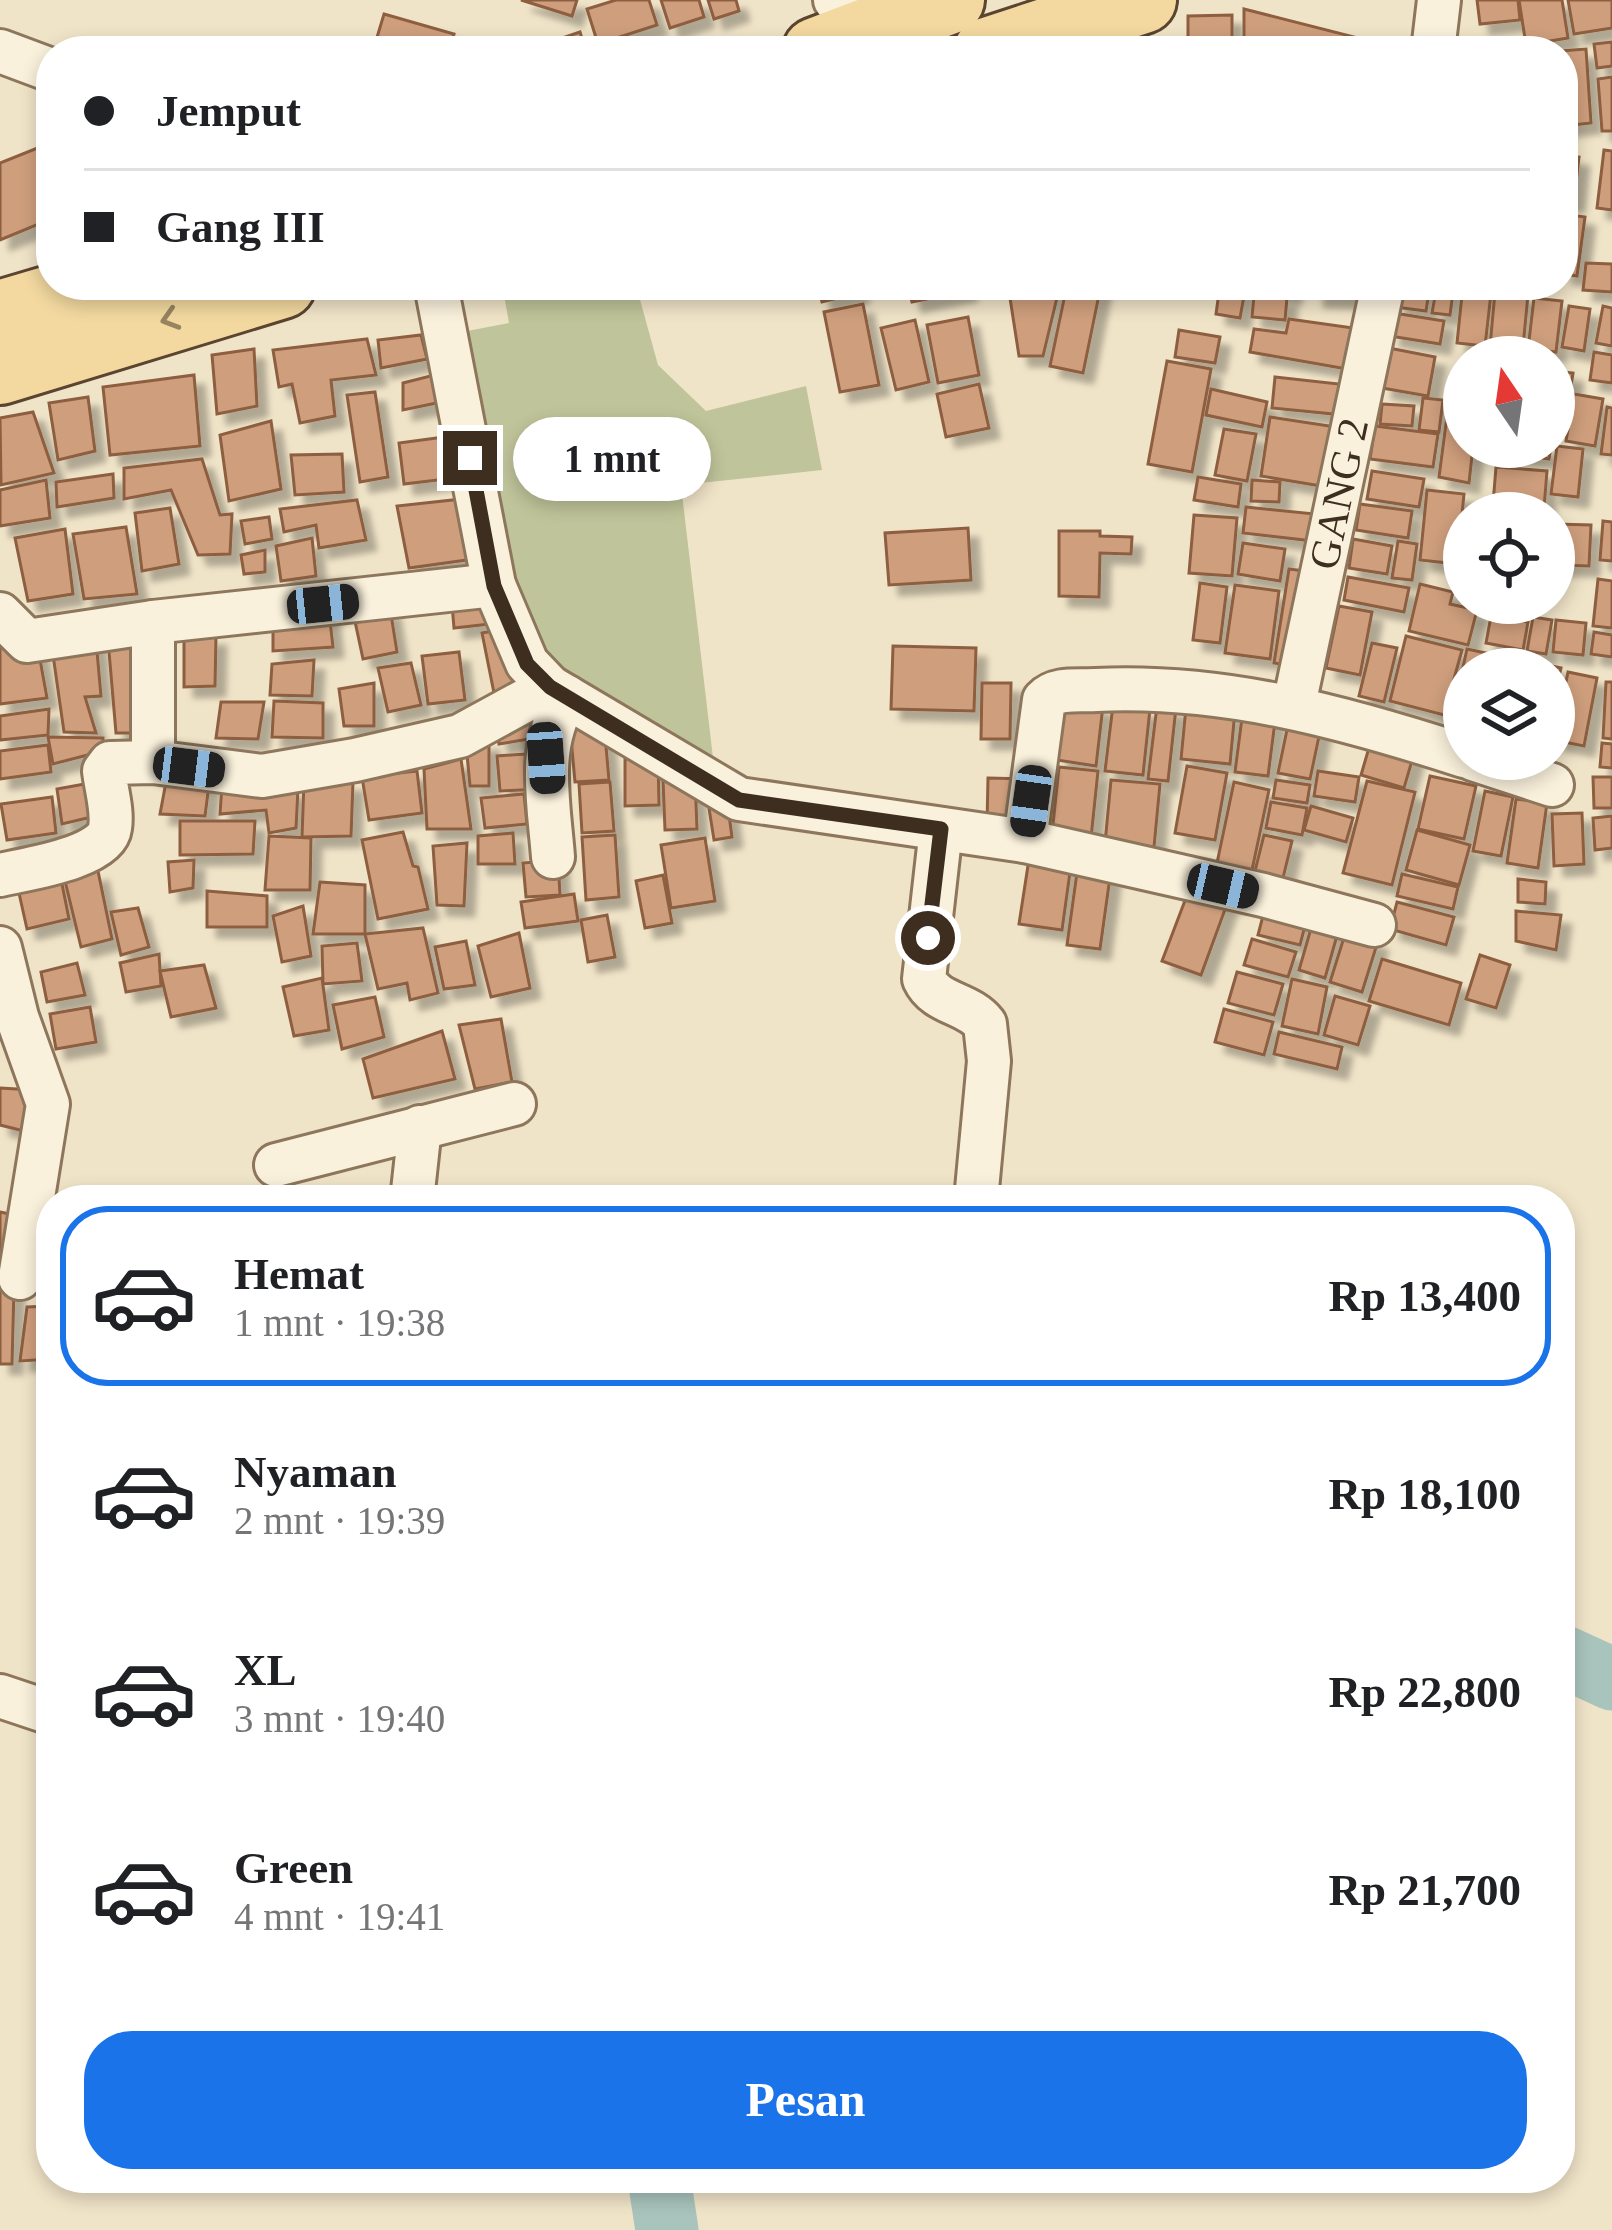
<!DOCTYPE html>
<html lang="id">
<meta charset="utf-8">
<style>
body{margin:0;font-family:"Times New Roman",serif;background:#f6f6f6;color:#202124;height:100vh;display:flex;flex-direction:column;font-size:45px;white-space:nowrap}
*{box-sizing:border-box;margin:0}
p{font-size:39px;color:#757577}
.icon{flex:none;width:66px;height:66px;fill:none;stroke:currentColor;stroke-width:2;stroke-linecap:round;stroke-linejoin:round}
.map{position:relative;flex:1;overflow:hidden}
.details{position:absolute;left:36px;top:1185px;width:1539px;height:1008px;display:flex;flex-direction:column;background:#fff;border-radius:48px;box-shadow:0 6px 18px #0003}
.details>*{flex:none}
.guide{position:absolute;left:36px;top:36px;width:1542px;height:264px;border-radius:48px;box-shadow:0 6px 18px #0003;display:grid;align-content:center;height:264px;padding:0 48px;background:#fff}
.needle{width:78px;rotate:347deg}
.buttons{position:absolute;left:1443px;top:336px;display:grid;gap:24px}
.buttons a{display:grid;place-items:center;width:132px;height:132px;border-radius:50%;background:#fff;box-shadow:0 6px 18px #0003;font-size:60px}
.end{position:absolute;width:54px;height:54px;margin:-27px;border:15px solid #3d2e20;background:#fff;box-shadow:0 0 0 6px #fff}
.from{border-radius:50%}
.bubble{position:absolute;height:84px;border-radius:42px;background:#fff;box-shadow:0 6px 18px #0003;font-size:39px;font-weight:600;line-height:84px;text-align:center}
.car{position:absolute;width:36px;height:72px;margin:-36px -18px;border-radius:15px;box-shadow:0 0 9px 3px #0007;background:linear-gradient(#222 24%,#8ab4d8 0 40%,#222 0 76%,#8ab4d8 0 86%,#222 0)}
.guide b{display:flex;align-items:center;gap:42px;height:114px;font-size:45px}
.guide b+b{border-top:3px solid #e0e0e0}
.guide i{width:30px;height:30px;background:#202124}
ul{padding:21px 0 0;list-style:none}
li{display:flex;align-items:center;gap:36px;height:180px;margin:0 24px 18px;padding:0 24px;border:6px solid transparent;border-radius:48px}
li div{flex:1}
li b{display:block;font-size:45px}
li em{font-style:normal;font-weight:600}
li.selected{border-color:#1a73e8}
li>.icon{width:108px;height:108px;stroke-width:1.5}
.primary-button{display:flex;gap:24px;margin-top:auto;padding:24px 48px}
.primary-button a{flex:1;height:138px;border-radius:48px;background:#1a73e8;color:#fff;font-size:48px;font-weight:600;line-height:138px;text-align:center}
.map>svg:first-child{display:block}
</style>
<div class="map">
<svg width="1612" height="2230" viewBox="0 0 1612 2230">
<defs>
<filter id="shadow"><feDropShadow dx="10" dy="10" stdDeviation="3" flood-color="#0004"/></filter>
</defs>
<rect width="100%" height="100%" fill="#f0e4c8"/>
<path fill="#bfc49a" d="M547,285H636L658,365L706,411L806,386L822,470L681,485L713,758L548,660L502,554L462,332L509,323L504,295Z"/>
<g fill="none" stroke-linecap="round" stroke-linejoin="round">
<g stroke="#a9c4bc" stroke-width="63">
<path d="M1560,1655L1612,1679"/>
<path d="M659,2178L667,2230"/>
</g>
</g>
<g fill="#cf9f7d" stroke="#8d5f41" stroke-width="3" filter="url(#shadow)">
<path d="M521,0H577L572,16Z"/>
<path d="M616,0H649L657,25L598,44L587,9Z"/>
<path d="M661,0H699L704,17L670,28Z"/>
<path d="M708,0H736L739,11L714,19Z"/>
<path d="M1477,0H1518L1520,20L1480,24Z"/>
<path d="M1519,0H1562L1568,38L1526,45Z"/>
<path d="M1568,0H1612V28L1574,34Z"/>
<path d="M1244,9L1362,39L1359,51H1244Z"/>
<path d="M384,14L454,34L449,51H400L375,44Z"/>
<path d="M1232,15V51H1188V16Z"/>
<path d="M580,32L586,51H537L536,47Z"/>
<path d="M1612,42V66L1597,68L1594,44Z"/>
<path d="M1586,49L1591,123L1563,126V51H1559Z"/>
<path d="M1612,77V131H1602L1598,79Z"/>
<path d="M50,143L51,219L0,240V163Z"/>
<path d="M1604,150L1612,151V210L1597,208Z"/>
<path d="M1563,155L1579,157L1574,202L1563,201Z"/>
<path d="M1563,214L1585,217L1577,276L1563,274Z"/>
<path d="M1586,263L1612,264V292L1583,290Z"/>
<path d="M818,285H857L859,293L822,302Z"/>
<path d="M908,285H966L967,291L912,302Z"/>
<path d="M1008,285H1060L1043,356H1019Z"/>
<path d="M1067,285H1101L1083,373L1050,366Z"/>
<path d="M1220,285H1246L1240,318L1216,314Z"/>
<path d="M1251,285H1292L1291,294L1251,289Z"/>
<path d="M1315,285H1367L1366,299L1314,297Z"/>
<path d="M1397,285H1430L1426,311L1395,307Z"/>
<path d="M1437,285H1454L1450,315L1432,313Z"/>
<path d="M1463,285H1492L1485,346L1457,343Z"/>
<path d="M1495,292L1528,295L1522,357H1489Z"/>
<path d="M1254,295L1287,298L1285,320L1252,317Z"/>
<path d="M1534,298L1562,301L1556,352L1528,349Z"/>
<path d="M863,304L879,385L840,392L824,312Z"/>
<path d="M1569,306L1590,309L1584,351L1562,347Z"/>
<path d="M1603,306L1612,308V346L1596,343Z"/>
<path d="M1394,313L1444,321L1440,344L1390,336Z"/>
<path d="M968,317L979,375L938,383L927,325Z"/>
<path d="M1289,319L1353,328L1347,369L1250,352L1254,329L1286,333Z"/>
<path d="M915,320L929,382L896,390L881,328Z"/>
<path d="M1179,330L1220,337L1215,363L1175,357Z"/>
<path d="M421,335L427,359L381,368L378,340Z"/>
<path d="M367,339L376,375L331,380L335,416L300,423L292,384L279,387L273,350Z"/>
<path d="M1389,348L1435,357L1428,396L1382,388Z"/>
<path d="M254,349L257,406L217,414L212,355Z"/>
<path d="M1594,352L1612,355V383L1590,380Z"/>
<path d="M1167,361L1211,369L1192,472L1148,464Z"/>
<path d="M1554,371L1573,373L1566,419L1554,418Z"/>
<path d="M442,373L446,401L403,410V383Z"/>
<path d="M194,375L200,446L110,455L103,387Z"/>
<path d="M1275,377L1348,385L1344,415L1272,408Z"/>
<path d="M979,384L989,428L946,437L937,394Z"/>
<path d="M1211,389L1267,402L1262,427L1206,415Z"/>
<path d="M375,392L388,477L360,482L347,395Z"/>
<path d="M1450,393L1464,394V447H1473L1469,483L1439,477Z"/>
<path d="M1574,394L1603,399L1595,446L1566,441Z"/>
<path d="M88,397L95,451L58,460L49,403Z"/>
<path d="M1423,398L1443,400L1439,432L1419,430Z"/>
<path d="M1382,404L1414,406L1412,426L1380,424Z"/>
<path d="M1607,407L1612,408V455L1601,454Z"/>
<path d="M33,412L54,473L1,485L0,418Z"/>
<path d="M1270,417L1349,429L1339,489L1261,476Z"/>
<path d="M271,421L281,489L229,501L220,435Z"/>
<path d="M1375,426L1438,434L1433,467L1370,459Z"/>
<path d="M1224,429L1256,434L1247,481L1215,475Z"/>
<path d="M459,435L463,477L404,484L399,443Z"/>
<path d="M1557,446L1583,449L1578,497L1551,494Z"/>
<path d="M1502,447H1551L1549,459L1501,452Z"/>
<path d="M342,454L344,492L295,495L291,455Z"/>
<path d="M202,459L220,515L232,514L230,554L198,555L171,490L124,499V468Z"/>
<path d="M1496,467L1547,471L1544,508L1493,504Z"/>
<path d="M1372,471L1424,479L1419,507L1367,499Z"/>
<path d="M113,474L114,498L57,507L56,482Z"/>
<path d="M1198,477L1241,484L1238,507L1194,500Z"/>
<path d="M46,480L50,518L0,526V490Z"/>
<path d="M1252,480L1280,482L1279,502L1251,501Z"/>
<path d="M1427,490L1464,494L1457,564L1420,560Z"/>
<path d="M462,499L474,559L409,568L397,506Z"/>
<path d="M357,500L366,540L319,548L316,525L284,532L280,509Z"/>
<path d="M1360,504L1412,511L1408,538L1356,530Z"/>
<path d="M1246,507L1325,515L1322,542L1243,533Z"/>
<path d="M170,508L179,564L142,571L135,513Z"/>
<path d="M1194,515L1237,518L1232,576L1189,573Z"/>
<path d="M269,517L272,539L245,544L241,521Z"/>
<path d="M1603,521L1612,522V561L1600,560Z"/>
<path d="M1554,524L1591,525L1589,566L1554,565Z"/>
<path d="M126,527L137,594L84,599L73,534Z"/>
<path d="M968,528L971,580L889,585L885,533Z"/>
<path d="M65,529L73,594L28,601L15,538Z"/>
<path d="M1059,531H1100V536L1132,537L1131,554L1100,553L1099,597L1059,596Z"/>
<path d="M312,538L316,576L281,581L276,546Z"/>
<path d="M1353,539L1392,546L1387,574L1349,568Z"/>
<path d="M1398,541L1417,544L1412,580L1392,578Z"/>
<path d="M1243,543L1285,549L1280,581L1238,574Z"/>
<path d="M265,550V572L244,574L241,555Z"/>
<path d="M1289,569L1313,572L1297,666L1274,663Z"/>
<path d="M1348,577L1409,588L1404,612L1344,600Z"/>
<path d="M1598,579L1612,581V628L1593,626Z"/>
<path d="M1200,583L1227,587L1220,643L1193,640Z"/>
<path d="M1420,584L1453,592L1450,604L1477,610L1468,645L1409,631Z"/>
<path d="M1235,585L1279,591L1270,659L1225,653Z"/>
<path d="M496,600L499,623L454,628L452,604Z"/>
<path d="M1339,606L1372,612L1360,675L1326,668Z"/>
<path d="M390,608L397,652L363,659L353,612Z"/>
<path d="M273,612H329L333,647L273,651Z"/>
<path d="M1491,616L1528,622L1523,650L1486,643Z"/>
<path d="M1533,617L1552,620L1546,654L1527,651Z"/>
<path d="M1556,620L1586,623L1583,655L1553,652Z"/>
<path d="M504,629L518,693L495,698L482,633Z"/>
<path d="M1594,632L1612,635V657L1591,654Z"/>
<path d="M216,636L215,686L184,687V637Z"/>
<path d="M1406,636L1462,650L1444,715L1390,701Z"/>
<path d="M96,640L101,696L85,697L96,733L64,732L51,641Z"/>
<path d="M108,640L139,641L143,733H116Z"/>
<path d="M37,643L47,698L0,704V648Z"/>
<path d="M1372,643L1397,648L1384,702L1359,696Z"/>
<path d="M893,646L976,648L974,711L891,709Z"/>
<path d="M1467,649L1523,661L1521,669H1464V723L1451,720Z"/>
<path d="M459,652L465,700L428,704L422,656Z"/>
<path d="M314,660L312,696L270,695L272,664Z"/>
<path d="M1528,661L1561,668L1554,698V669H1527Z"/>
<path d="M411,663L421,705L388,712L378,668Z"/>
<path d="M1568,672L1597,678L1584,746L1554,740Z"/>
<path d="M1606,682H1612V739L1603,738Z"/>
<path d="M374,683V726H344L339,689Z"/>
<path d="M982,683H1011L1010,739H981Z"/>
<path d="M1065,700L1103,706L1096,766L1057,760Z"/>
<path d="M274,701L323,703V738L272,737Z"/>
<path d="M221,702H264L258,739L216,738Z"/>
<path d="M1113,705L1150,709L1143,775L1105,771Z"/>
<path d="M1157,706L1176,708L1168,781L1148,779Z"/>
<path d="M1186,707L1235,711L1230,764L1181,759Z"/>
<path d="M49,709L48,735L0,740V716Z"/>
<path d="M1243,710L1276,714L1268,776L1235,772Z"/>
<path d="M544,717L547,736L499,744L496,725Z"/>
<path d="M1289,720L1321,727L1310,779L1278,773Z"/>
<path d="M604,724L609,780L575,782L570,728Z"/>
<path d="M1373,734L1416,747L1404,788L1361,775Z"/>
<path d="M48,737L103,738V751L53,764Z"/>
<path d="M489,741V786H470L466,744Z"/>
<path d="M1602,743L1612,744V768L1600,767Z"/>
<path d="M48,745L51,772L0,779V751Z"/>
<path d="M540,753L542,789L500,791L497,756Z"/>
<path d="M461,759L471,829H427L424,769Z"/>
<path d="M625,759H658L659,805L625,806Z"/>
<path d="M1187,766L1227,773L1215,840L1175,833Z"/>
<path d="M1059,767L1098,771L1091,838L1052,834Z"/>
<path d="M417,771L422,813L369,820L362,777Z"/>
<path d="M1318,771L1359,777L1355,802L1314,796Z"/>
<path d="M1430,776L1476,786L1464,839L1418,829Z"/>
<path d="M210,777L205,816L160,814L166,782Z"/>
<path d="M1593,777H1612V808H1594Z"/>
<path d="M695,778L697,829L665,830L663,780Z"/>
<path d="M988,778L1024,779L1023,824H987Z"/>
<path d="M1111,780L1160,784L1154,847L1105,843Z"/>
<path d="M1276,780L1310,785L1307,803L1273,798Z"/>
<path d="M101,781L100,815L62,824L57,789Z"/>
<path d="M304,781L353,782L351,836L302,837Z"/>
<path d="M1367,781L1415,792L1392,885L1343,873Z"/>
<path d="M610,782L614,831L582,833L579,784Z"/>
<path d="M1234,782L1269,790L1252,870L1217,863Z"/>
<path d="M222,784L298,789L296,828L269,833L266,810L220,814Z"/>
<path d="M1485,791L1513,797L1501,856L1473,851Z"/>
<path d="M524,794L527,824L485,828L481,798Z"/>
<path d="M52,797L56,833L7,840L1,804Z"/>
<path d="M1516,799L1547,803L1538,868L1507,863Z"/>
<path d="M727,800L732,837L714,840L708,802Z"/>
<path d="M1271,802L1307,808L1302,835L1266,828Z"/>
<path d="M1311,806L1353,818L1346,842L1304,830Z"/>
<path d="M1582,813L1584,864L1554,866L1552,814Z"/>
<path d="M1612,816V848L1595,850L1593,818Z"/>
<path d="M180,821H255L253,854L180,855Z"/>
<path d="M1417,830L1470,845L1459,885L1406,870Z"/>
<path d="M403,832L413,866L418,867L428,909L378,919L362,840Z"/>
<path d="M513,833L515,864H478V836Z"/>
<path d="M615,835L619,897L586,900L582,837Z"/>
<path d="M1264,835L1292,841L1282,882L1254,875Z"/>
<path d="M269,836L311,838L310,890H265Z"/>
<path d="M705,838L715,901L671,908L661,845Z"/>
<path d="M467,843L464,906L437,905L433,846Z"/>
<path d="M1029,859L1071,865L1062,930L1019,924Z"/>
<path d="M194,860L193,888L170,892L168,862Z"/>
<path d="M558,860L560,895L526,897L523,863Z"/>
<path d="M58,864L69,919L27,929L15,875Z"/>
<path d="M1078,865L1111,870L1100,949L1067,945Z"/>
<path d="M98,871L112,939L81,947L65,881Z"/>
<path d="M1402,874L1458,887L1453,909L1397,896Z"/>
<path d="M663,875L672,923L645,928L636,881Z"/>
<path d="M1518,879L1546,882L1545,904L1518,902Z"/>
<path d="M320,882L365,885V934H313Z"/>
<path d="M1189,890L1227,904L1201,975L1162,961Z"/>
<path d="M207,891L267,896V927H207Z"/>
<path d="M574,894L578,921L525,928L521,902Z"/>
<path d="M1397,902L1454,917L1446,945L1390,929Z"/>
<path d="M303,906L311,956L282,962L273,916Z"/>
<path d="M138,908L149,947L121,955L111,912Z"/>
<path d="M1265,908L1307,918L1300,945L1258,935Z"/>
<path d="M1516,911L1561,915L1556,950L1516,941Z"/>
<path d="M607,915L615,957L588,962L581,920Z"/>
<path d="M1314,918L1340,925L1325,978L1299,970Z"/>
<path d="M423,928L438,993L410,1000L407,983L378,989L365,934Z"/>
<path d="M1346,931L1378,941L1362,992L1330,982Z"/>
<path d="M519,933L530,988L491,997L478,946Z"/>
<path d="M1252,939L1296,952L1288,977L1244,965Z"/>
<path d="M466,941L475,985L444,989L435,947Z"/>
<path d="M357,943L362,981L323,984L322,946Z"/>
<path d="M159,954L161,986L126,992L120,963Z"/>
<path d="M1480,955L1510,965L1496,1008L1466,999Z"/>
<path d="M1382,959L1461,983L1449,1025L1369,1001Z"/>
<path d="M77,963L85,995L47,1002L41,972Z"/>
<path d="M204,965L216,1008L171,1017L160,971Z"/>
<path d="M1237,972L1283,984L1274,1015L1228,1003Z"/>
<path d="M322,978L329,1030L294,1036L283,987Z"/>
<path d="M1292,979L1327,987L1318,1034L1282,1026Z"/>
<path d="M1335,996L1370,1006L1358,1045L1324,1035Z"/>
<path d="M375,997L384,1037L342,1049L333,1005Z"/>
<path d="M90,1007L96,1042L56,1049L50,1014Z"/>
<path d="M1224,1009L1273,1022L1264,1055L1215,1042Z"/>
<path d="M501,1019L512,1082L475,1089L459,1025Z"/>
<path d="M442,1031L455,1079L373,1098L363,1059Z"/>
<path d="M1279,1032L1342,1047L1337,1069L1274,1054Z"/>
<path d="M0,1088L33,1090L36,1134L0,1125Z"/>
<path d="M0,1212L20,1216L17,1260L0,1258Z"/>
<path d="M0,1288H14L12,1364H0Z"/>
<path d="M51,1306V1359L20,1361L27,1307Z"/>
</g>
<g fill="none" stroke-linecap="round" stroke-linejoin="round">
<g stroke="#8d765c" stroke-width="48">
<g id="minor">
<path d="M835,0L893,21"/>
<path d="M0,51L51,70"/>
<path d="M1433,51L1439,0"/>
<path d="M436,285L494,585L527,663L550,687L739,799L1025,841L1263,895L1374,925"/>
<path d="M0,614L27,641L153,622L494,585"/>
<path d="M153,622V762"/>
<path id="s1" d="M1294,705L1383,285"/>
<path d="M1473,759L1552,785"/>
<path d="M941,829L924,979C936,1005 968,1002 985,1024L989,1061L976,1200"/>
<path d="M1025,841L1044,700C1056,687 1078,691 1096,690C1223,684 1344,717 1464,756"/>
<path d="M553,857C549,803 536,746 567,697"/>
<path d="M0,875C25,869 106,858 110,828C113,811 106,788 104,771L110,763L153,762L262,776L355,760L460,736L550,687"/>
<path d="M0,948L17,1017L48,1104L20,1278"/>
<path d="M276,1165L514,1104"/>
<path d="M412,1200L420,1127"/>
<path d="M0,1696L51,1713"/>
</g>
</g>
<g stroke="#5b4430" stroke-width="72">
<g id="primary">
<path d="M816,51L951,0"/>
<path d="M987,51L1143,0"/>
<path d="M0,314L98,285"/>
<path d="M0,371L282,285"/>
</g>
</g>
<use href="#minor" stroke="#faf1dc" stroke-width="42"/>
<use href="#primary" stroke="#f3d9a0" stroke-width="66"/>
</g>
<defs><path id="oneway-chevron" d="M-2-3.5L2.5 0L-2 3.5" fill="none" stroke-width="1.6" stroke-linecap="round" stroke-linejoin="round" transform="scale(3)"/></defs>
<use stroke="#988460" href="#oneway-chevron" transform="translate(170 319) rotate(163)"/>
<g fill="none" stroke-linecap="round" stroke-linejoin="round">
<path stroke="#3d2e20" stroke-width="15" d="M470,458L494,586L527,664L550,687L739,800L941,829L928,938"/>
</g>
<g text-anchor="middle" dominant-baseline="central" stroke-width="12" stroke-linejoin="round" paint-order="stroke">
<g font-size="42" fill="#3d2e20" stroke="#f7eed8">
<text stroke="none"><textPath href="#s1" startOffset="216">GANG 2</textPath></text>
</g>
</g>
</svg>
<div class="buttons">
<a><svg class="needle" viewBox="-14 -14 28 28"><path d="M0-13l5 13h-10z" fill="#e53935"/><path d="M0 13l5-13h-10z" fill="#757577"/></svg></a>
<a><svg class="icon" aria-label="locate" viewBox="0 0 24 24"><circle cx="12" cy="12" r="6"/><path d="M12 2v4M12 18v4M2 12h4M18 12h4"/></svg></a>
<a><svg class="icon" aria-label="layers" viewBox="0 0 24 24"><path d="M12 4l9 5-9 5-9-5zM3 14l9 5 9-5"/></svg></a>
</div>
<i class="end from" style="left:928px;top:938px"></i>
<i class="end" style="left:470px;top:458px"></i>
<div class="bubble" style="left:513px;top:417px;width:198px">1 mnt</div>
<i class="car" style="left:323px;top:604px;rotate:84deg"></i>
<i class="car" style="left:546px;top:758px;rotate:176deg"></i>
<i class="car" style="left:189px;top:767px;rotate:97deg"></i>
<i class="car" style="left:1031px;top:801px;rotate:188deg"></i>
<i class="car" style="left:1223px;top:886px;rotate:103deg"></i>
<div class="guide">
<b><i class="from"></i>Jemput</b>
<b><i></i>Gang III</b>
</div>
<section class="details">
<ul>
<li class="selected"><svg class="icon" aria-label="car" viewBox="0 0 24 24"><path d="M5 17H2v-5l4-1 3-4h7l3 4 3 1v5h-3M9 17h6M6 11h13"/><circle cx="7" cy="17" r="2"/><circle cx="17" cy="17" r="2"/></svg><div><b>Hemat</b><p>1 mnt · 19:38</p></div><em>Rp 13,400</em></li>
<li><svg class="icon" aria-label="car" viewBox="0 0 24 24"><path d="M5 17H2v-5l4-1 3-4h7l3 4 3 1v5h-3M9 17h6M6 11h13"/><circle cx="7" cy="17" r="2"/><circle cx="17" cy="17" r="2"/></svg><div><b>Nyaman</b><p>2 mnt · 19:39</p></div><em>Rp 18,100</em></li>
<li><svg class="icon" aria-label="car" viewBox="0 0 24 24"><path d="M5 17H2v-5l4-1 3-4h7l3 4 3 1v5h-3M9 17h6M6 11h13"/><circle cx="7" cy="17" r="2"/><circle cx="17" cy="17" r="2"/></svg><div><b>XL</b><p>3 mnt · 19:40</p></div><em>Rp 22,800</em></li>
<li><svg class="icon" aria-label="car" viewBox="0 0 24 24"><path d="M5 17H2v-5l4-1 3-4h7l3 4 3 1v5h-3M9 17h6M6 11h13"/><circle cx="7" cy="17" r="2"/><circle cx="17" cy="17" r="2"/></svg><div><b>Green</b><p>4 mnt · 19:41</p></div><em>Rp 21,700</em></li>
</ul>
<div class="primary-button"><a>Pesan</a></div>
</section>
</div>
